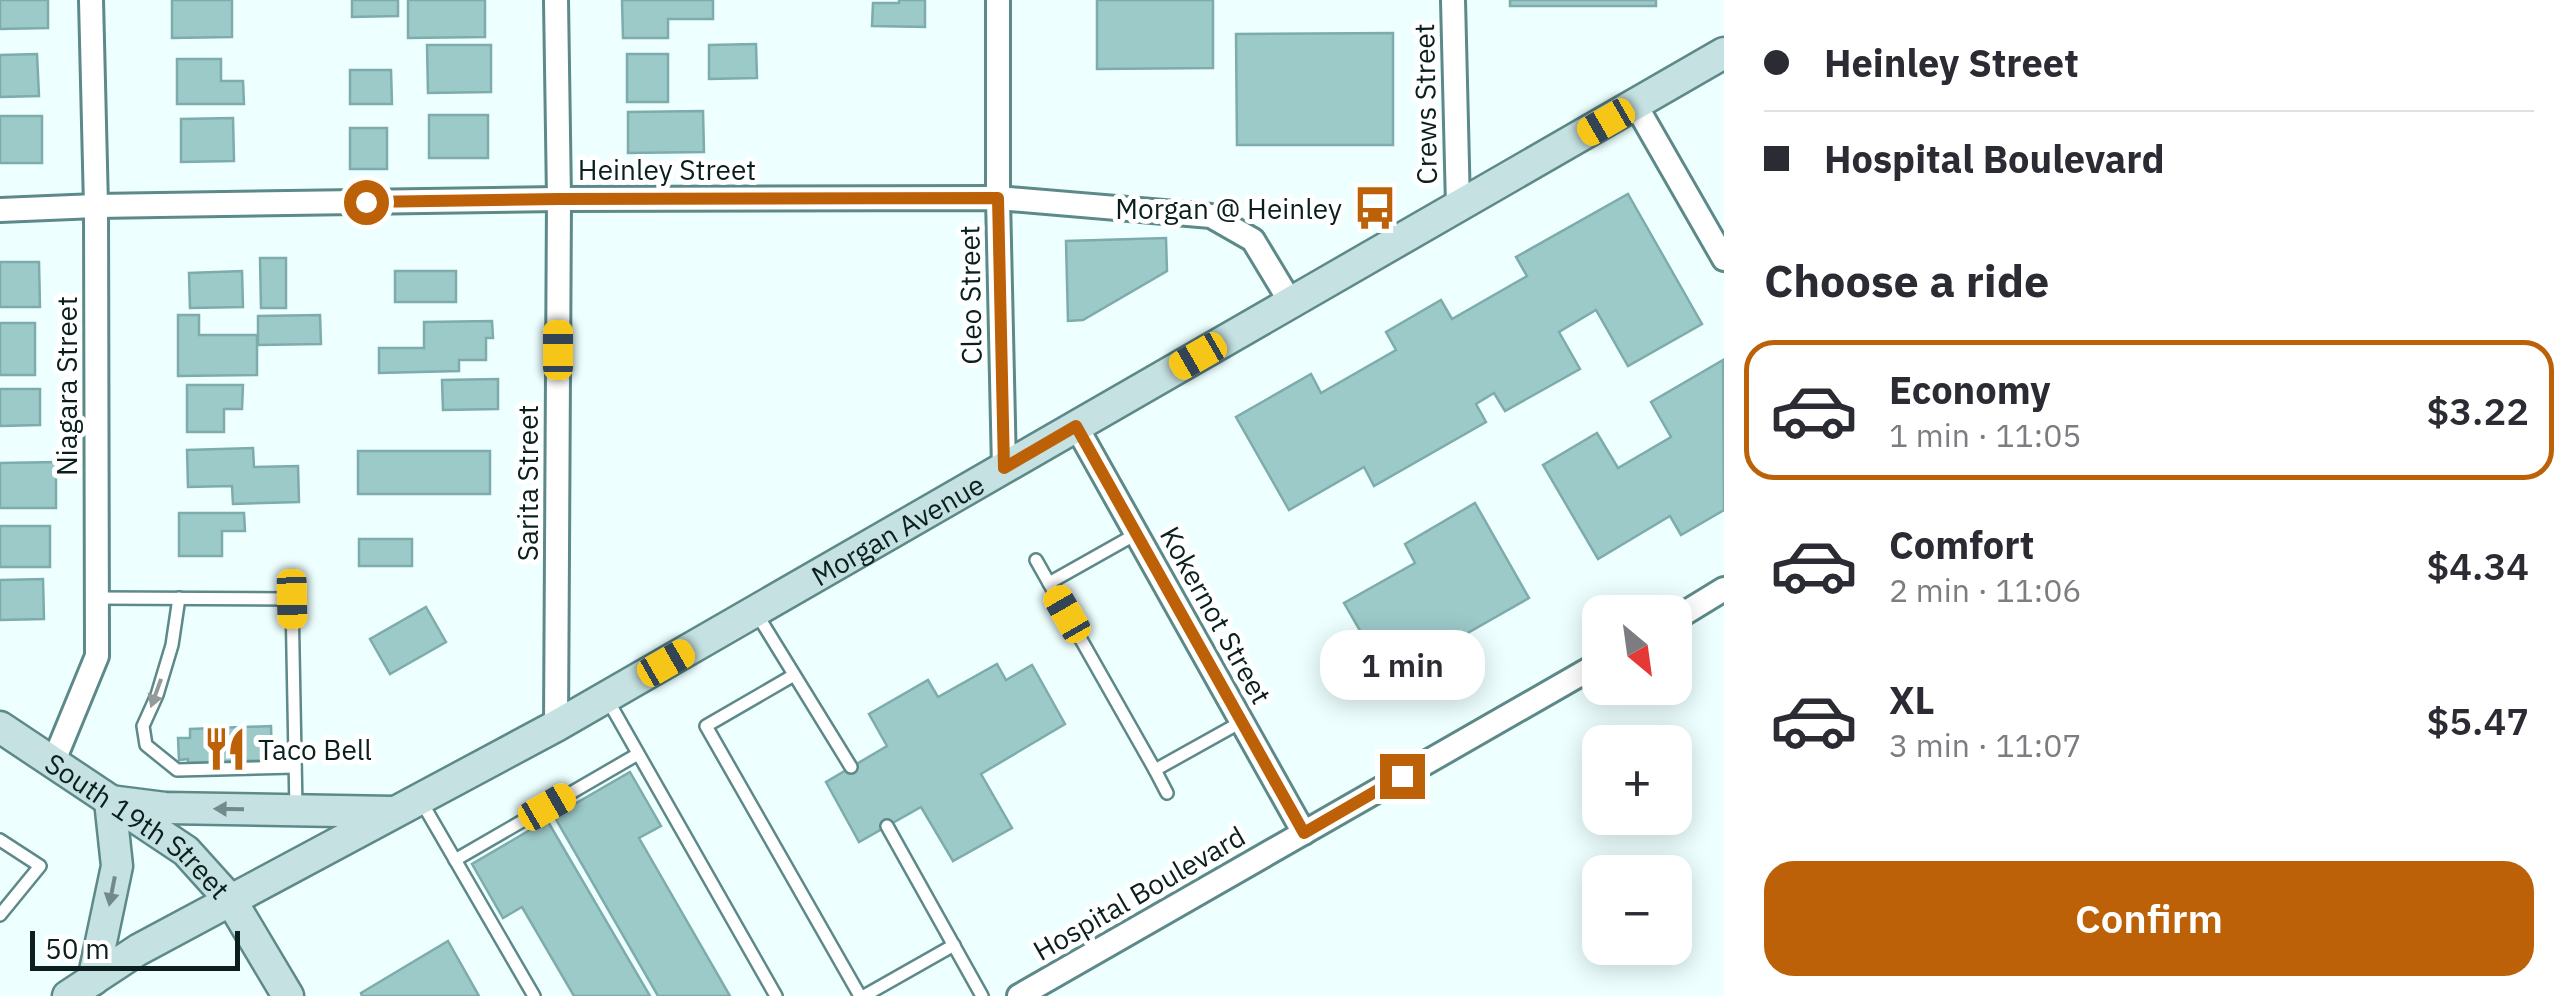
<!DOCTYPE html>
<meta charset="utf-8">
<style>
body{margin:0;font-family:"IBM Plex Sans",sans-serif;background:#f7f7f7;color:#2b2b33;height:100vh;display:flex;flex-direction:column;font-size:38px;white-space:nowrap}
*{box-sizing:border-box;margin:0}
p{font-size:32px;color:#7c7c81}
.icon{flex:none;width:55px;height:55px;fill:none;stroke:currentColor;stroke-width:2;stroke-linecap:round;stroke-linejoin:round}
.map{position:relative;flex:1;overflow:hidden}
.sheet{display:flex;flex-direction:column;background:#fff;width:850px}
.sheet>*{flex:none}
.banner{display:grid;align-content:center;height:220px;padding:0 40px;background:#fff}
.needle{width:65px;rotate:151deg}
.fabs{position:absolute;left:1582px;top:595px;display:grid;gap:20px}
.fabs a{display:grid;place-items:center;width:110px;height:110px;border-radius:20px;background:#fff;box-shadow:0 5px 25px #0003;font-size:50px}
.scale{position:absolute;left:30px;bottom:25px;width:210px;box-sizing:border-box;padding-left:10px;border:5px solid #0c1f1f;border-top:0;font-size:28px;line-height:35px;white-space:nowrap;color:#0c1f1f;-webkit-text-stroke:8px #fff;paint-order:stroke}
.end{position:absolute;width:45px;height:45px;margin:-22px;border:12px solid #bc6107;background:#fff;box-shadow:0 0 0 5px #fff}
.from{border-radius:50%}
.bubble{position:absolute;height:70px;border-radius:30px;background:#fff;box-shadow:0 5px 25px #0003;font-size:32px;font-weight:600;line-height:70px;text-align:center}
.car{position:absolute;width:30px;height:60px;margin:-30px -15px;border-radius:12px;box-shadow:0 0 8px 2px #0007;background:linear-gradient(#f5c518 24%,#345 0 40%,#f5c518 0 76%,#345 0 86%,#f5c518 0)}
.banner b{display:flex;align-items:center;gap:35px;height:95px;font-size:38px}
.banner b+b{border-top:2px solid #e1e1e2}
.banner i{width:25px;height:25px;background:#2b2b33}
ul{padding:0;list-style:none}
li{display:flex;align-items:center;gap:30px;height:140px;margin:0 20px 15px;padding:0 20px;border:5px solid transparent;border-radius:30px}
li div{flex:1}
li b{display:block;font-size:38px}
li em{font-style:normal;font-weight:600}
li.active{border-color:#bc6107}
li>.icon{width:90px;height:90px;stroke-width:1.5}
h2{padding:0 40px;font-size:45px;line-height:120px}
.primary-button{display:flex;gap:20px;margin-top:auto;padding:20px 40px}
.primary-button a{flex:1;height:115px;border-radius:30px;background:#bc6107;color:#fff;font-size:40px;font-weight:600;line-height:115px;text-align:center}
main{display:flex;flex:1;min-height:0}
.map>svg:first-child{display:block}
</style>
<main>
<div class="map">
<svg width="1724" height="996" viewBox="0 0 1724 996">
<rect width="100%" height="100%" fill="#edffff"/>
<g fill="#9ccac9" stroke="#7eabab" stroke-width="2.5">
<path d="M0,0H48V28L0,29Z"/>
<path d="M172,0H232V37L172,38Z"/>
<path d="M352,0H398V16L352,17Z"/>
<path d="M408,0H485V37L408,38Z"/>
<path d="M622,0H713V19H668V38H623Z"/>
<path d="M899,0H925V27L872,26L873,3H899Z"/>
<path d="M1097,0H1213V68L1097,69Z"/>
<rect x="1510" y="0" width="146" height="6"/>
<path d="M1393,33V145H1237L1236,34Z"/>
<path d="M756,44L757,78L709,79V45Z"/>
<path d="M427,45H491V92L428,93Z"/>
<path d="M37,54L39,96L0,97V55Z"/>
<rect x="627" y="54" width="41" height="48"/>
<path d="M177,59H221V81H243L244,104H177Z"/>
<path d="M350,70H391L392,104H350Z"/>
<path d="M703,111L704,152L628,153V112Z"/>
<rect x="429" y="115" width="59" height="43"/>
<rect x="0" y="116" width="42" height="47"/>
<path d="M233,118L234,161L181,162V119Z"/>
<rect x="350" y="128" width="37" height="41"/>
<path d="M1628,194L1702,324L1628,366L1596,310L1559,332L1580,369L1505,411L1494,393L1476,404L1486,422L1374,486L1364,467L1289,510L1236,417L1311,374L1321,393L1396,350L1386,332L1441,300L1452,319L1527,276L1516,257Z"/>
<path d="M1166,238L1167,271L1083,320L1068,321L1066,241Z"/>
<path d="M260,258H286V308H261Z"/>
<path d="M0,262H39L40,307H0Z"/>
<path d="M242,271L243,307L190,308L189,273Z"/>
<rect x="395" y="271" width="61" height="31"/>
<path d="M178,315H199V335H257V375L178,376Z"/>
<path d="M320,315L321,344L258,345V316Z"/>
<path d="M492,321L493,338H486V360H459V371L379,373V348H424V322Z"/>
<rect x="0" y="323" width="35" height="52"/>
<path d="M1723,360L1724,510L1681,535L1670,516L1598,559L1543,465L1597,433L1618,468L1671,437L1651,402Z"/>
<path d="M498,379V409L443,410L442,380Z"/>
<path d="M187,385H243L242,409H224V432H187Z"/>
<path d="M0,389H40V425L0,426Z"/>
<path d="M253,448L254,467L298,466L299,502L233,504L232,486L188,487L187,450Z"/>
<rect x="358" y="451" width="132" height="43"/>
<path d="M56,462V508H0V463Z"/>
<path d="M1475,503L1529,598L1459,638L1469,658L1399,698L1344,603L1415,563L1405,544Z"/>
<path d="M179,513H244L245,531H222V556H179Z"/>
<rect x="0" y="526" width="50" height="41"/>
<rect x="359" y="539" width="53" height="27"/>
<path d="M43,579L44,619L0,620V580Z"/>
<path d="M426,607L446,642L390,674L370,639Z"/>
<path d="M997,664L1006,680L1032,665L1065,724L981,774L1012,828L953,861L921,807L859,842L826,782L887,746L869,714L928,680L938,697Z"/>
<path d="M271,726L272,760L188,763V759L179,760L178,738H190V729Z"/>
<path d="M630,772L661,826L639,838L730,996H658L554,816Z"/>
<path d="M547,820L650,996H574L522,907L503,918L472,864Z"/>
<path d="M448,941L479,996H362L361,993Z"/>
</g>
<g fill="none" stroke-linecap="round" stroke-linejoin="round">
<g stroke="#5d8989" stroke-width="16">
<g id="lane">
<path d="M1136,534L1049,583L1155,770L1241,722"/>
<path d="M1036,560L1049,583"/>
<path d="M97,598L292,599L296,810"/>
<path d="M179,598L172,645L157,695L143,726L146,745L177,770L295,767"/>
<path d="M755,611L851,767"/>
<path d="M794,675L706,726L860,996"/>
<path d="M606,697L776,996"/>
<path d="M1155,770L1167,793"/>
<path d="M421,801L534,996"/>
<path d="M887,826L982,996"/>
<path d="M0,840L40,866L0,915"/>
<path d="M455,860L638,754"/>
<path d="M864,996L954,945"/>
</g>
</g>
<g stroke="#5d8989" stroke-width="28">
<g id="street">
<path d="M998,0V198L1004,468"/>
<path d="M1453,0L1458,206"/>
<path d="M1635,104L1724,259"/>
<path d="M0,210L96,206L559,199L998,198L1211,216L1253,240L1291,303"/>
<path d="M1076,426L1304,833"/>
<path d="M1675,619L1724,589"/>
<path d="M556,726L559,199L556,0"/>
<path d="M53,763L97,656L96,206L91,0"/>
<path d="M1019,996L1600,663"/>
</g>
</g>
<g stroke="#5d8989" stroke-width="35">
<g id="secondary">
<path id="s1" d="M0,727L186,851L232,902L288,996"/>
<path d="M93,980L117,866L110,801L165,808L394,812"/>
<path id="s2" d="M68,996L138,950L556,726L1724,53"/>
</g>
</g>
<use href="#lane" stroke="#fff" stroke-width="11"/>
<use href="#street" stroke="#fff" stroke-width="22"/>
<use href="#secondary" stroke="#c5e1e1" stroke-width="30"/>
</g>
<defs><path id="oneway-solid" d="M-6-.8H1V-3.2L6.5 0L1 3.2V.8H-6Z" transform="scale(2.5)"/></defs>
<use fill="#929a9a" href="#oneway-solid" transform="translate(156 693) rotate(110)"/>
<g fill="#728a8a">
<use href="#oneway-solid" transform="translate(229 809) rotate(-179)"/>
<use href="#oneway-solid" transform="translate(112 891) rotate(101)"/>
</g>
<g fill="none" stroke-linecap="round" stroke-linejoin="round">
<path stroke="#bc6107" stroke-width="12" d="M366,202L559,199L998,198L1004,468L1076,426L1304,833L1402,776"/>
</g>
<defs>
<g id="bus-bare" transform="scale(3.45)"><path d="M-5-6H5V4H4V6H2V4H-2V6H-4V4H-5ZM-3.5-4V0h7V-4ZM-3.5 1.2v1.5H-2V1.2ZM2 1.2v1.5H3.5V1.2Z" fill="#bc6107" stroke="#fff" stroke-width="2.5" paint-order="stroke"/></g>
<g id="restaurant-bare" transform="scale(3.45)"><path d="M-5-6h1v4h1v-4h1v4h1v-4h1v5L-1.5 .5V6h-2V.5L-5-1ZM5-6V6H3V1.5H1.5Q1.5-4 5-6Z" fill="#bc6107" stroke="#fff" stroke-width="2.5" paint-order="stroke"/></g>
</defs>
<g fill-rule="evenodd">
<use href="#bus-bare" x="1375" y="208"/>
<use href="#restaurant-bare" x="225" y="749"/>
</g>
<g text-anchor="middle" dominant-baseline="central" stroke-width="10" stroke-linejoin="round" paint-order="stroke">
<g font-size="28" fill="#0c1f1f" stroke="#fff">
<text transform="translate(1425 104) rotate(-91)">Crews Street</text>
<text x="667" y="169">Heinley Street</text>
<text transform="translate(970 295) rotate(-91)">Cleo Street</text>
<text transform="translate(66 386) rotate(-90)">Niagara Street</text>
<text transform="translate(527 483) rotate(-90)">Sarita Street</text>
<text stroke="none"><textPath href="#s2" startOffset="952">Morgan Avenue</textPath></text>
<text transform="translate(1216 615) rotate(61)">Kokernot Street</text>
<text stroke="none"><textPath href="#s1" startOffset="170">South 19th Street</textPath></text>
<text transform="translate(1139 893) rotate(-30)">Hospital Boulevard</text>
</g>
<g font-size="28" fill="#0c1f1f" stroke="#fff" text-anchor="end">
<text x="1342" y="208">Morgan @ Heinley</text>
<text x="258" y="749" text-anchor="start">Taco Bell</text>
</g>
</g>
</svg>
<div class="fabs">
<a><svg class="needle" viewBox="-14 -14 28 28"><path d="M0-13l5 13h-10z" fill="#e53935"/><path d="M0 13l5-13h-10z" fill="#7c7c81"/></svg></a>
<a>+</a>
<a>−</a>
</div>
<div class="scale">50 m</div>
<i class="end from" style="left:366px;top:202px"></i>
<i class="end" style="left:1402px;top:776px"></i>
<div class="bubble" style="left:1320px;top:630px;width:165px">1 min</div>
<i class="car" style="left:1606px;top:122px;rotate:240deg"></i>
<i class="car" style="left:558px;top:350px;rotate:0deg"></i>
<i class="car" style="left:1198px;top:356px;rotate:240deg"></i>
<i class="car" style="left:292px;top:599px;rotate:179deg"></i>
<i class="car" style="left:1067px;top:614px;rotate:330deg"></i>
<i class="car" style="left:666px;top:663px;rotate:60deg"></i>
<i class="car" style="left:547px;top:807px;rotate:60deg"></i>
</div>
<section class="sheet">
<div class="banner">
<b><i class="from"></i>Heinley Street</b>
<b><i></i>Hospital Boulevard</b>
</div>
<h2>Choose a ride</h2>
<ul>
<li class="active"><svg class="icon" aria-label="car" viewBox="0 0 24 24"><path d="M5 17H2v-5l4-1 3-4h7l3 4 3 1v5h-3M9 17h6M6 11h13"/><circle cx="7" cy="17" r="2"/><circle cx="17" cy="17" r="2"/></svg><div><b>Economy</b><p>1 min · 11:05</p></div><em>$3.22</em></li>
<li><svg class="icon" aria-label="car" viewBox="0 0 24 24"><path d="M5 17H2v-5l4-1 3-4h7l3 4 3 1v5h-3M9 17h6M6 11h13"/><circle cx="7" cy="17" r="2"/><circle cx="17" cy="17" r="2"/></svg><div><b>Comfort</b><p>2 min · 11:06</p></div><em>$4.34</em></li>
<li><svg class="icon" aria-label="car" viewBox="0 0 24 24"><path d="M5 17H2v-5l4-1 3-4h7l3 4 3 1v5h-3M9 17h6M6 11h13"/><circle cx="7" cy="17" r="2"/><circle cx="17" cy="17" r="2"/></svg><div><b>XL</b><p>3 min · 11:07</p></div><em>$5.47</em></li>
</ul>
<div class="primary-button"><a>Confirm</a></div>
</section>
</main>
